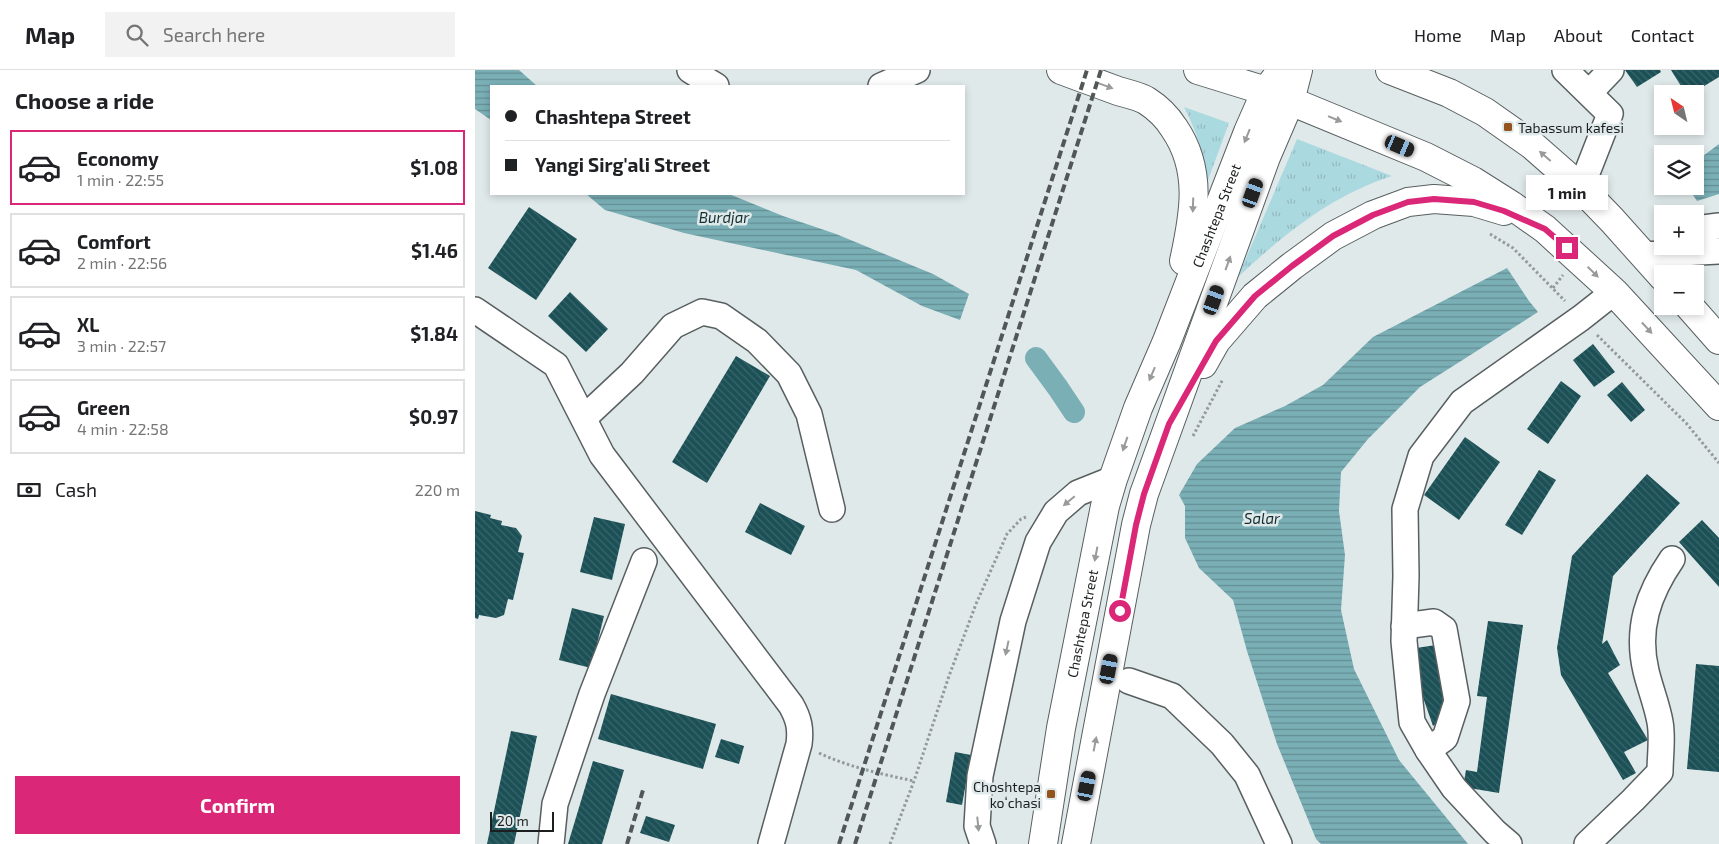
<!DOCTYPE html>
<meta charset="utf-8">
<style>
body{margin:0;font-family:"Exo 2",sans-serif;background:#f2f2f2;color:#202124;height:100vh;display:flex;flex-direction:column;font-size:19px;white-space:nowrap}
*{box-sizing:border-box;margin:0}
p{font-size:16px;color:#757577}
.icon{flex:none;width:28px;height:28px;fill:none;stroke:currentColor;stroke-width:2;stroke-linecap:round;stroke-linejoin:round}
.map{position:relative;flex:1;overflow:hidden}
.panel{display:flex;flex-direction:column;background:#fff;width:475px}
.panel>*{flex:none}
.banner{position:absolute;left:15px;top:15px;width:475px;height:110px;border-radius:0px;box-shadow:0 2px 8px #0003;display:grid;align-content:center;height:110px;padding:0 15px;background:#fff}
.needle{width:32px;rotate:325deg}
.buttons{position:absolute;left:1179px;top:15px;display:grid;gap:10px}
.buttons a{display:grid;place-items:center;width:50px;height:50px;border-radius:0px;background:#fff;box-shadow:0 2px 8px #0003;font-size:25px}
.scale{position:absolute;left:15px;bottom:12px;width:64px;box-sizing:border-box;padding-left:5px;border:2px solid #1c1f20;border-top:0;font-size:14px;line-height:18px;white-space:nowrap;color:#1c1f20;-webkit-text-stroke:4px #e0e9ea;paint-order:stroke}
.end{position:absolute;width:22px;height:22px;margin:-11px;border:6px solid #db2777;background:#fff;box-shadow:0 0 0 2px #fff}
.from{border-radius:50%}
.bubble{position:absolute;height:35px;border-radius:0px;background:#fff;box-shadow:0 2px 8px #0003;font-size:16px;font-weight:700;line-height:35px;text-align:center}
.car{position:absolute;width:15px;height:30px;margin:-15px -8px;border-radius:6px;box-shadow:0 0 4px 1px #0007;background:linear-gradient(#222 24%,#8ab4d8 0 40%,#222 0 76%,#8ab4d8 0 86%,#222 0)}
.banner b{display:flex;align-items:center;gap:18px;height:48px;font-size:19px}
.banner b+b{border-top:1px solid #e0e0e0}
.banner i{width:12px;height:12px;background:#202124}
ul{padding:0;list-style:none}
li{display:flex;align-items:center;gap:15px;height:75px;margin:0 10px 8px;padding:0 5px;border:2px solid #e0e0e0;border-radius:0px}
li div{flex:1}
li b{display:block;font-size:19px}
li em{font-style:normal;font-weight:700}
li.active{border-color:#db2777}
li>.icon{width:45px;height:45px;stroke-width:1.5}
h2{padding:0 15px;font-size:22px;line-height:60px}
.pay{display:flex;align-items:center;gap:12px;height:55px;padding:0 15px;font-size:19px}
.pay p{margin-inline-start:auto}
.primary-button{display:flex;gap:10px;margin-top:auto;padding:10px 15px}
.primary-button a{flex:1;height:58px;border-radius:0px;background:#db2777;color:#fff;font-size:20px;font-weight:700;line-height:58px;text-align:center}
header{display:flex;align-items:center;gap:30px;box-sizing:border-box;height:70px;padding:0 25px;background:#fff;border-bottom:1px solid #e0e0e0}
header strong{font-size:24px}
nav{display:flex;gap:28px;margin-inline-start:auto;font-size:18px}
.search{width:350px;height:45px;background:#f2f2f2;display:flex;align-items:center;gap:12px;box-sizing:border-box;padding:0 18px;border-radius:0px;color:#757577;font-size:19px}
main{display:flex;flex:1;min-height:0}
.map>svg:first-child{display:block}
</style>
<header>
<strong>Map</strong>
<div class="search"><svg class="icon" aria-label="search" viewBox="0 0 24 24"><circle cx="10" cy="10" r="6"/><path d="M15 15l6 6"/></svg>Search here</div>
<nav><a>Home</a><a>Map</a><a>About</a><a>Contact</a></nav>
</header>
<main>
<section class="panel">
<h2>Choose a ride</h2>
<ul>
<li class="active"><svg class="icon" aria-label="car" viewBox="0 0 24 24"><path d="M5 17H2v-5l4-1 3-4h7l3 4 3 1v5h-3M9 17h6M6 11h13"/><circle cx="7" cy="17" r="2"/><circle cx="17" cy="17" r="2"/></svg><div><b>Economy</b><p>1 min · 22:55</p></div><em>$1.08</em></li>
<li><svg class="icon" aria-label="car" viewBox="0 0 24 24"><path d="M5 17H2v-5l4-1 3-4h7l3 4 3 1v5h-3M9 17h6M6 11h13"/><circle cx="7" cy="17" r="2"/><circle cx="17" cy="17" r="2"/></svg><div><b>Comfort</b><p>2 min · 22:56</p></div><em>$1.46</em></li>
<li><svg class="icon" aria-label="car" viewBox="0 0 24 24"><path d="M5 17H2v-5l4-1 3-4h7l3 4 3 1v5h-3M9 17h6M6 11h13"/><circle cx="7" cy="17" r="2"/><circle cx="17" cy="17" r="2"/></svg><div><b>XL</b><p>3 min · 22:57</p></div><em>$1.84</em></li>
<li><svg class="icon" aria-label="car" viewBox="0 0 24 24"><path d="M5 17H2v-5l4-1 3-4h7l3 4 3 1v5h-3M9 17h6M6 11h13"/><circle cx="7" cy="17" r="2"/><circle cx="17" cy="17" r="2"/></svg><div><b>Green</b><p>4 min · 22:58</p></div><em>$0.97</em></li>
</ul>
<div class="pay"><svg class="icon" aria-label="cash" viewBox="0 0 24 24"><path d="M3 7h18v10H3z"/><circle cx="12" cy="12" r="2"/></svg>Cash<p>220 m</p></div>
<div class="primary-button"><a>Confirm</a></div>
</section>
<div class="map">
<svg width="1244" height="774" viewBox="0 0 1244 774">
<defs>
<pattern id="grass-tufts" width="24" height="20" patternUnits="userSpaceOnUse" patternTransform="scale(1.25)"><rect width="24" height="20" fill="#abd9e0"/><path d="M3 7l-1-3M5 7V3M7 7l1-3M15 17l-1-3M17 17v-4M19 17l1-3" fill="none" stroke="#93bac0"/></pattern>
<pattern id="water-rules" width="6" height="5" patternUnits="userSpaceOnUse" patternTransform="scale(1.25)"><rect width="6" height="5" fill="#7aafb6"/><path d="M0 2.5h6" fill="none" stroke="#638e94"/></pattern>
<pattern id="building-back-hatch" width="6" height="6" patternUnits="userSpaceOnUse" patternTransform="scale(1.25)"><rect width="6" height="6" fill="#1a5056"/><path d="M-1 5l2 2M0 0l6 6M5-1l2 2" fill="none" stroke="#3a666a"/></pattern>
</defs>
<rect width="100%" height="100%" fill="#e0e9ea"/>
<g fill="url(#grass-tufts)">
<path d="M709,37L754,53L732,113C728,84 723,64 709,37Z"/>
<path d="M822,69L917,106C857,125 808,165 763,207Z"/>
</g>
<g fill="url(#water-rules)">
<path d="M0,0H44L62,16H16V50L0,39Z"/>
<path d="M1244,74V124L1222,131L1212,116H1220V92Z"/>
<path d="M111,124H254L308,146L361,164L458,204L494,224L485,250L447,236L381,200L209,163L130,140Z"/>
<path d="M1032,198L1054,231L1063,242L945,317L893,369L866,402L864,441L870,485L866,540L879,599L924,690L993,774H846L841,769L802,674L772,581L758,530L724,498L710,468V436L704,425L722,394L760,358L810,336L848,315L898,267Z"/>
</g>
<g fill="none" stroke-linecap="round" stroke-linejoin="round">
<path stroke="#7aafb6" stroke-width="22" d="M561,288L583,318L599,342"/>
</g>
<g fill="url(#building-back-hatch)">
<path d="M1150,0H1185L1186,2L1162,17Z"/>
<path d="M1196,0H1244V7L1216,24H1211Z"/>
<path d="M54,137L102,169L61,230L13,198Z"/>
<path d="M95,222L133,259L111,282L73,246Z"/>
<path d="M1118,274L1140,302L1119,317L1098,290Z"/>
<path d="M261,286L295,306L232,413L197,392Z"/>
<path d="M1086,311L1106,326L1073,374L1052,359Z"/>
<path d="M1147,312L1170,340L1156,352L1132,325Z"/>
<path d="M990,367L1025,392L984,450L949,425Z"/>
<path d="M1064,400L1081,410L1047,465L1030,455Z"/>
<path d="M1172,404L1205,433L1138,506L1127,574L1132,570L1145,595L1133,603L1173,670L1149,682L1161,703L1148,710L1086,605L1082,578L1097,486Z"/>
<path d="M285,433L330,456L316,485L270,462Z"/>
<path d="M0,441L16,445L15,448L27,451L26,455L41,458L47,466L43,482L49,483L38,530L33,529L29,545L21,548L4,545L3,549L0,548Z"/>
<path d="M119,447L150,454L137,510L105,502Z"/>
<path d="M1227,450L1244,468V517L1204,472Z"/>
<path d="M97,538L129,546L116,598L84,590Z"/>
<path d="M1013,551L1048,555L1024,723L988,717L991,700L1002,702L1012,627L1002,626Z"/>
<path d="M968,574L971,647L958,656L943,613L941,578Z"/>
<path d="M1221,594L1244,596V702L1212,699Z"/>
<path d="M136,624L241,654L228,699L123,669Z"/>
<path d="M36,661L62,666L39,774H12Z"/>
<path d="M246,669L269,676L264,694L240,687Z"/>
<path d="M480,682L496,685L487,735L471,732Z"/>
<path d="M118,691L149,700L127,774H93Z"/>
<path d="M171,746L200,755L194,772L165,763Z"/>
</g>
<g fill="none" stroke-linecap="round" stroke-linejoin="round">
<g stroke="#585f60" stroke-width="28">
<g id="minor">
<path d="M215,0L241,16"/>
<path d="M1090,0L1135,44L1106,118"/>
<path d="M406,16L442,0"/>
<path d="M1115,22L1136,0"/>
<path d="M1220,159L1244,156"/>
<path d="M1168,185L1244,181"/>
<path d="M0,240L81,295L127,385L316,635C324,649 326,659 324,674L296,774"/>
<path d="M109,348L157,303L198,256L227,242L246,246L282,271L314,304L334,344L357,439"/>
<path d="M929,556L959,552L969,559L982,631L970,668L953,680"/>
<path d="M654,611L697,626L747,674L772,705L804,774"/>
<path d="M76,774L80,734L117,624L169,491"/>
<path d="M508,774L502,756L505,706L538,551L563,472L581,442L603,423L638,409"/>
<path d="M1034,774L1020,762L979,718L953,680L937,652L929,571L931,506L930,439L946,386L987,332L1106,248L1139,222"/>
<path d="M1112,774L1158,730L1185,702C1185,686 1188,668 1185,652C1182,635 1175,618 1171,601C1161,559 1173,524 1197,489"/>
</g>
</g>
<g stroke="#585f60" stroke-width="30">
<g id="major">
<path d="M586,0C605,7 624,14 643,21C653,24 664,26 672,31C683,38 692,47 699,58C728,100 719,145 709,191"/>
<path d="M723,0L791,21L951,87L998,111L1036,135L1070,159L1139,222L1244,336"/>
<path d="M915,0L974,23L1010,42L1057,75L1106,118L1137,150L1188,207"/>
<path d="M1214,236L1244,270"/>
<path d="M728,294L741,271L780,226L817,196L858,166L898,145L933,132L959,129L999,132L1029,141"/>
<path id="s1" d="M568,774L586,658L630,436L638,409L663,338L692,271L773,62L791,21L807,0"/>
<path d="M601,774L661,455L669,424L791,87L815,31L823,0"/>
</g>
</g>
<g stroke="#939a9b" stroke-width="3" stroke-dasharray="2.5 2.5" stroke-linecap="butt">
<path d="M1015,164L1038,178L1090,231"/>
<path d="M1078,218L1088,205"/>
<path d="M1122,265L1211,353L1244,393"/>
<path d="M718,366L748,309"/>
<path d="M344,683C374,697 406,704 439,711"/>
<path d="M415,774L439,711L474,606L501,534L532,464L546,449L551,447"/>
</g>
<use href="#minor" stroke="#fff" stroke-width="25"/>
<use href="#major" stroke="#fff" stroke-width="28"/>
<g stroke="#515657" stroke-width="4" stroke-dasharray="8 4" stroke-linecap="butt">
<path d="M152,774L168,720"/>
<path d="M364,774L612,0"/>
<path d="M380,774L626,0"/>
</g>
</g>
<defs><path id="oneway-solid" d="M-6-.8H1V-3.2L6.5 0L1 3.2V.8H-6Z" transform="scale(1.25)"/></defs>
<g fill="#999a9b">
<use href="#oneway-solid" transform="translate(631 16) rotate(20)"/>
<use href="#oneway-solid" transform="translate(860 49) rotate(22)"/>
<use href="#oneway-solid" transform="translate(772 66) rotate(112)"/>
<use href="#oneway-solid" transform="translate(1070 86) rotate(-139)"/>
<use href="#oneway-solid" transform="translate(718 135) rotate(92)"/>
<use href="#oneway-solid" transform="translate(753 193) rotate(-70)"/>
<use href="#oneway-solid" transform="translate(1118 202) rotate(44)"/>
<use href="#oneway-solid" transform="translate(1172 258) rotate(47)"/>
<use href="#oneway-solid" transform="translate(677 304) rotate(113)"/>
<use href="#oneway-solid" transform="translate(650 374) rotate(109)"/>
<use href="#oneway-solid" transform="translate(594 431) rotate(140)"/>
<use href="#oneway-solid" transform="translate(621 484) rotate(101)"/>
<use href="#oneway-solid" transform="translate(532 578) rotate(102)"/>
<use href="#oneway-solid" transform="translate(620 674) rotate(-79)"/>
<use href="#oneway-solid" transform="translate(503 754) rotate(84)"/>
</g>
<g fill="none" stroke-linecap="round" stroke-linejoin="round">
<path stroke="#db2777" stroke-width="6" d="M645,541L661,455L669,424L694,354L741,271L780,226L817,196L858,166L898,145L933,132L959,129L999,132L1029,141L1070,159L1092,178"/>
</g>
<g fill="#94541e" stroke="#e0e9ea" stroke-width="2">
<rect x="1028" y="52" width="10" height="10" rx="2.5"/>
<rect x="571" y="719" width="10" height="10" rx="2.5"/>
</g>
<g text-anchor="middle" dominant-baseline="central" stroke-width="5" stroke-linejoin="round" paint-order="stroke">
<g font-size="14" fill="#1c1f20" stroke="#e0e9ea" text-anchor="start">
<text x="1043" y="57">Tabassum kafesi</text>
<text x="566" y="716" text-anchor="end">Choshtepa<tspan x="566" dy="16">koʻchasi</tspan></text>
</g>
<g font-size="14" fill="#1c1f20" stroke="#e0e9ea">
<text stroke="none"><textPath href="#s1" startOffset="655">Chashtepa Street</textPath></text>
<text stroke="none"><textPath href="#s1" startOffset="224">Chashtepa Street</textPath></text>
</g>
<g font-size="15" font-style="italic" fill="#122e31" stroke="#e0e9ea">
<text x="249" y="147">Burdjar</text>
<text x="787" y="448">Salar</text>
</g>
</g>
</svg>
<div class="buttons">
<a><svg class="needle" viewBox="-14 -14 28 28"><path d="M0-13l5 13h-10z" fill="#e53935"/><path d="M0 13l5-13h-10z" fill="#757577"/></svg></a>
<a><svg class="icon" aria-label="layers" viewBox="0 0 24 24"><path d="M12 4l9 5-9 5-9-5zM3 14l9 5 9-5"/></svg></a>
<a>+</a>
<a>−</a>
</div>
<div class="scale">20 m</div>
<i class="end from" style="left:645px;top:541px"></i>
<i class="end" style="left:1092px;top:178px"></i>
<div class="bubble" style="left:1051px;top:105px;width:82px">1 min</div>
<i class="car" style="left:925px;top:76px;rotate:113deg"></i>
<i class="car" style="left:778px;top:123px;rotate:20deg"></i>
<i class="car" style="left:739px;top:230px;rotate:20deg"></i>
<i class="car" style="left:634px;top:599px;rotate:11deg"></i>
<i class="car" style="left:612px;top:716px;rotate:11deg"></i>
<div class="banner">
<b><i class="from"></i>Chashtepa Street</b>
<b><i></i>Yangi Sirg'ali Street</b>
</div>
</div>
</main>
